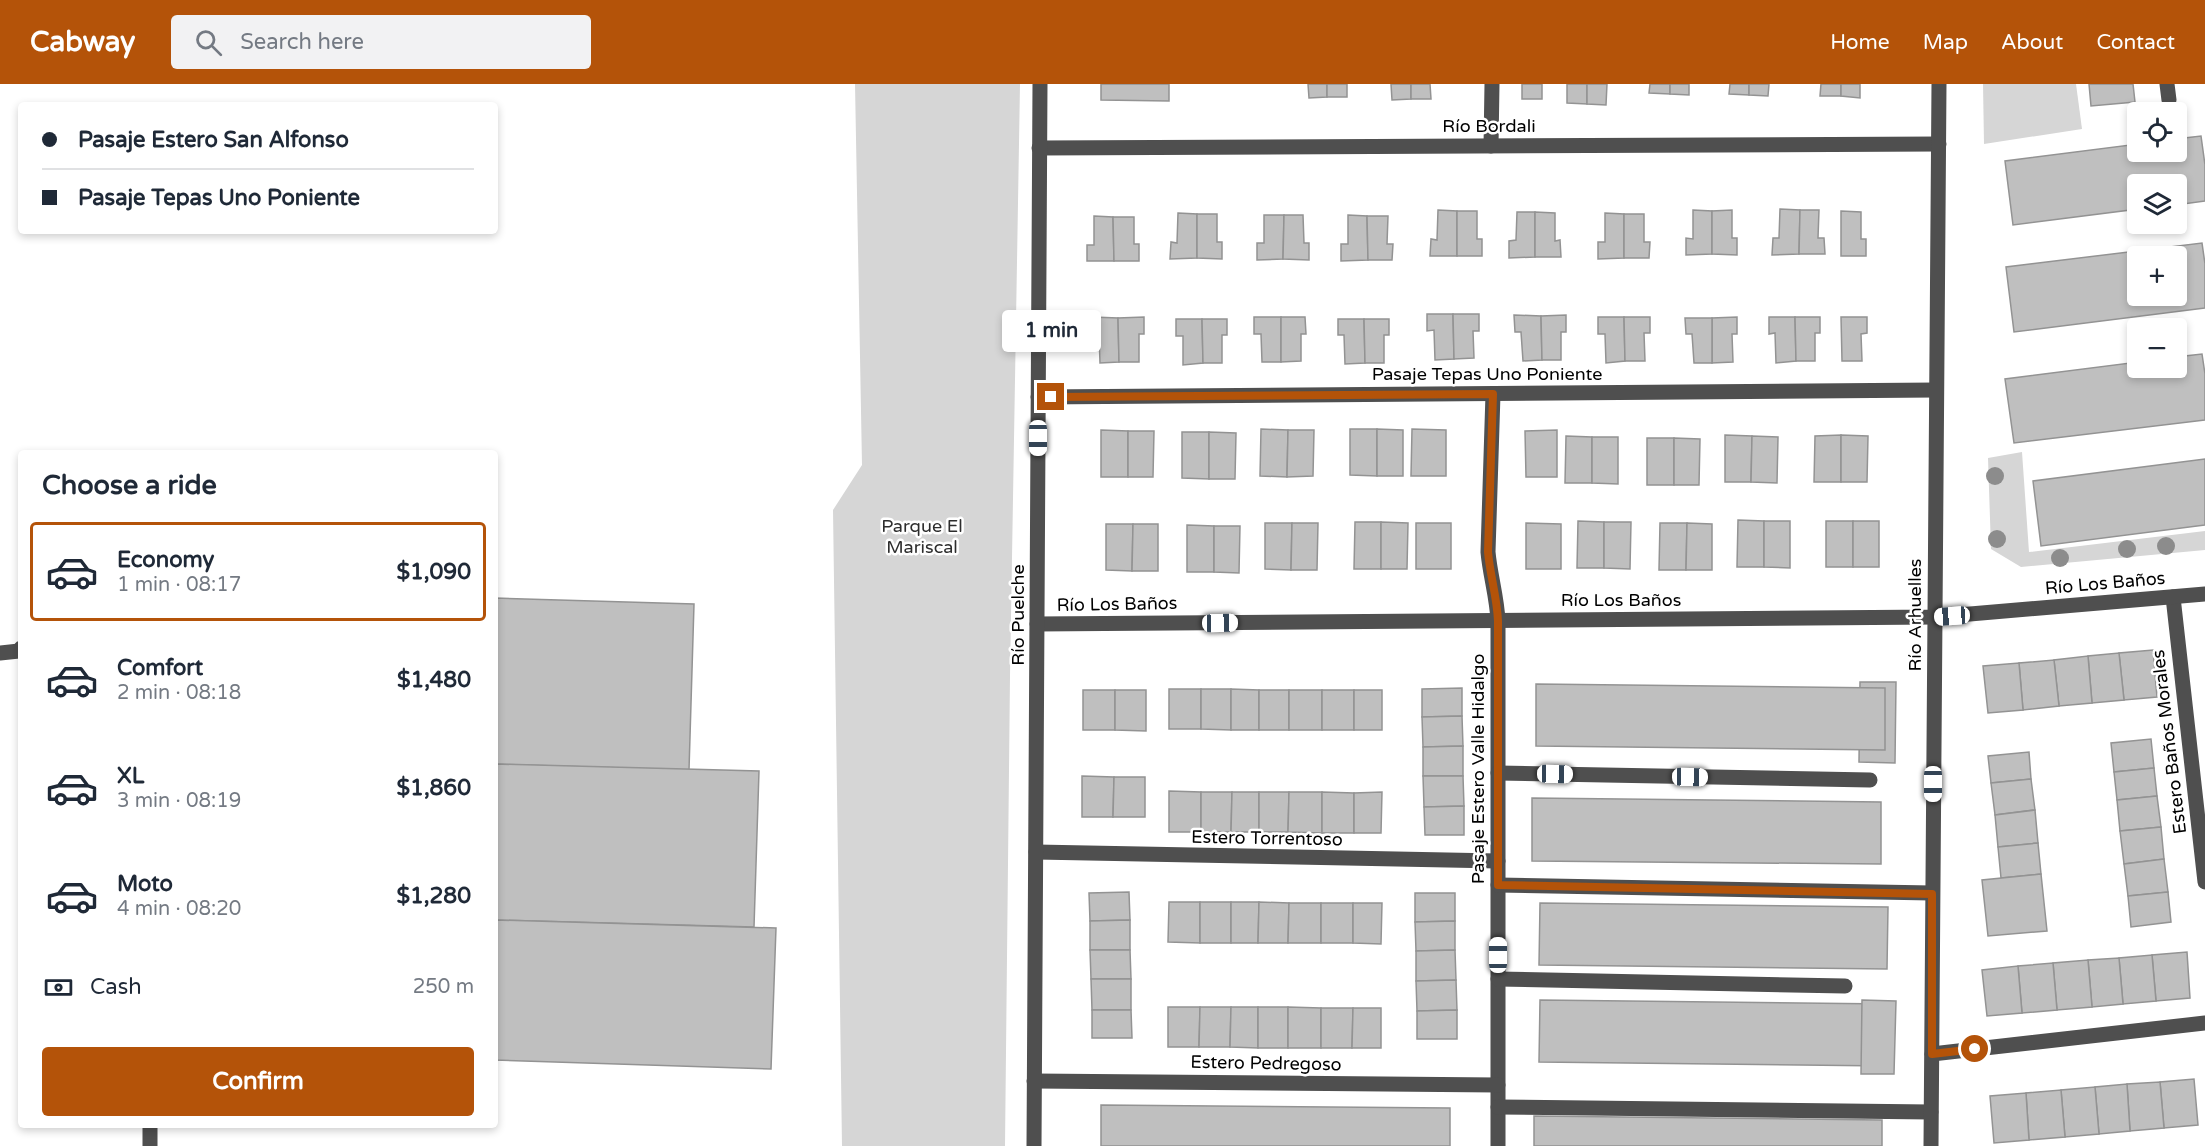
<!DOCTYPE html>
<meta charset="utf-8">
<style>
body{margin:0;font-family:"Varela Round",sans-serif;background:#f2f2f3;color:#1f2937;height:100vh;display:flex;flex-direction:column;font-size:22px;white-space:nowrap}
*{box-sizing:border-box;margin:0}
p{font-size:20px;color:#747a83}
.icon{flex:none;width:33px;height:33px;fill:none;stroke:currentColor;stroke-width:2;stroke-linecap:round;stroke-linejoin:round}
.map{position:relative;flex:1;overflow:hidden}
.panel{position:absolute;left:18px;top:366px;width:480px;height:678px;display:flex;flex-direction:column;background:#fff;border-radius:6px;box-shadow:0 3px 9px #0003}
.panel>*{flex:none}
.hud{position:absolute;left:18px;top:18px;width:480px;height:132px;border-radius:6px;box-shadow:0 3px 9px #0003;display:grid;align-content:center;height:132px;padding:0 24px;background:#fff}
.tools{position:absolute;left:2127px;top:18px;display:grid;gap:12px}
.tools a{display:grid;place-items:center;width:60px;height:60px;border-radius:6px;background:#fff;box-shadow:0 3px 9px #0003;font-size:30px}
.end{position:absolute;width:27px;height:27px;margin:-14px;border:8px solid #b45309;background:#fff;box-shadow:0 0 0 3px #fff}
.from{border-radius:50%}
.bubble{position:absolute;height:42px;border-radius:6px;background:#fff;box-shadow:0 3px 9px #0003;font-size:20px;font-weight:700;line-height:42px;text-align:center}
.car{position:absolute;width:18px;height:36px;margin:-18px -9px;border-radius:8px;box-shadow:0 0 4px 2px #0007;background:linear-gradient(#fff 24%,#345 0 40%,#fff 0 76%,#345 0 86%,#fff 0)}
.hud b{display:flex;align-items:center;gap:21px;height:57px;font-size:22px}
.hud b+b{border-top:2px solid #e0e1e3}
.hud i{width:15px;height:15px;background:#1f2937}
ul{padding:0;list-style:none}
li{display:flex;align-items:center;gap:18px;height:99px;margin:0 12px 9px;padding:0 12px;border:3px solid transparent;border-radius:6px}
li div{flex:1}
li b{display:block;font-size:22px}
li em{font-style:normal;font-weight:700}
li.on{border-color:#b45309}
li>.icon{width:54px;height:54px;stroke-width:1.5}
h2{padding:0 24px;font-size:27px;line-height:72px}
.pay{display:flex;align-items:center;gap:15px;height:66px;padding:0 24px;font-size:22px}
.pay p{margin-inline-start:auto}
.action{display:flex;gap:12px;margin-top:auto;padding:12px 24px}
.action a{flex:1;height:69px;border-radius:6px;background:#b45309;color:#fff;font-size:24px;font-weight:700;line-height:69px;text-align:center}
header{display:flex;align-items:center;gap:36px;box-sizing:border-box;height:84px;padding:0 30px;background:#b45309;color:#fff}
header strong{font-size:28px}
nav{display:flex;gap:33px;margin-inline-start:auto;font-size:21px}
.search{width:420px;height:54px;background:#f2f2f3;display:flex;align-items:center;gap:15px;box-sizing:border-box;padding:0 21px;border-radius:6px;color:#747a83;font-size:22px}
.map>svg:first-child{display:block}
</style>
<header>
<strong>Cabway</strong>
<div class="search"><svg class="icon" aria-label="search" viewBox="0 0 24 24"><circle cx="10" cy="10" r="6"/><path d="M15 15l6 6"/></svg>Search here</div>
<nav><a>Home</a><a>Map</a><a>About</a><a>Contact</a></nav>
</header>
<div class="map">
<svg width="2205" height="1062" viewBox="0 0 2205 1062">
<rect width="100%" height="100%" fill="#fff"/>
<g fill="#d6d6d6">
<path d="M855,0H1020L1010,592L1005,1062H842L833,426L862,381Z"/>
<path d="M1983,0H2076L2082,45L1984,60Z"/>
<path d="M2022,368L2029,468L2205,447V466L2021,483L1991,465L1988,374Z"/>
</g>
<g fill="#bfbfbf" stroke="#939393" stroke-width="1.5" fill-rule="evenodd">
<path d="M1101,0H1169V17L1101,16Z"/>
<path d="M1308,0H1327V13L1309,14Z"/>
<rect x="1327" y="0" width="20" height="13"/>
<path d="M1391,0H1411V15L1392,16Z"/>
<path d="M1411,0H1430L1431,15H1411Z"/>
<rect x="1522" y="0" width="20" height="15"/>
<path d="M1567,0H1587V20L1567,19Z"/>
<path d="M1587,0H1607L1606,21L1587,20Z"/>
<path d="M1650,0H1670V10L1649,9Z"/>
<path d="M1670,0H1689V11L1670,10Z"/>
<path d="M1730,0H1749V11L1729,10Z"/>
<path d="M1749,0H1769L1768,12L1749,11Z"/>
<path d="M1821,0H1841V12H1820Z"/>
<path d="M1841,0H1860V14L1841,12Z"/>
<path d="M2089,0H2133L2135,18L2091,22Z"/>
<path d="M2201,52L2205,81V117L2176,121V100H2138V125L2013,141L2005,77L2138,60V68H2176V55Z"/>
<path d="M1780,125L1800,126L1799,170L1772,171L1773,154H1779Z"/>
<path d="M1438,126L1457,127V172H1430L1431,155L1437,156Z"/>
<path d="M1693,126L1712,127V170L1686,171V154L1693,155Z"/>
<path d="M1732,126V154H1737V171L1712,170V127Z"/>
<path d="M1800,126H1819L1818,154H1824L1825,170H1799Z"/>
<path d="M1457,127H1477V155H1482V172H1457Z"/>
<path d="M1841,127L1861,128V155H1866V172H1841Z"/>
<path d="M1517,128H1535V173L1509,174V157L1516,156Z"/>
<path d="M1535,128L1555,129V157L1560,156L1561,173H1535Z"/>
<path d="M1178,129L1197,130V174L1170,175L1171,158L1177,159Z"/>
<path d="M1605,129L1624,130V174L1598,175V158H1605Z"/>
<path d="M1197,130H1217V158H1222V175L1197,174Z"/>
<path d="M1624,130H1644V158H1650L1649,174H1624Z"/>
<path d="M1264,131H1284L1283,175L1257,176V159H1264Z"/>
<path d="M1284,131H1303L1304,159H1309V176L1283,175Z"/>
<path d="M1348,131L1367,132L1368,176L1341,177V160H1348Z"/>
<path d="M1094,132L1113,133L1114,177H1087V161H1094Z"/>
<path d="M1367,132H1388L1387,160H1393L1392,176H1368Z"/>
<path d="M1113,133H1134V160H1139V177H1114Z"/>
<path d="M2202,159L2205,180V224L2014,248L2006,183ZM2138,172H2176V212H2138Z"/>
<path d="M1427,230H1453L1454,275L1435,276L1434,246L1427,247Z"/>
<path d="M1453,230H1479V247H1473L1474,274L1454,275Z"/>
<path d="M1514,231L1541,232L1542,276L1523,277L1521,248H1515Z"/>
<path d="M1566,231V248H1561V276H1542L1541,232Z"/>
<path d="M1092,233L1118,234L1119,278L1100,279L1099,250H1092Z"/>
<path d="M1144,233V250H1139V278H1119L1118,234Z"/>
<path d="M1254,233H1281V278H1262L1261,250H1254Z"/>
<path d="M1281,233H1305L1306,250H1301V277L1281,278Z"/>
<path d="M1598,233H1624L1625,277L1606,279L1605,250H1598Z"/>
<path d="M1624,233H1650V249H1644L1645,277H1625Z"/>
<path d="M1737,233V250H1732L1733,278L1712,279V234Z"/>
<path d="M1769,233H1795L1796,277L1776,279L1775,249L1769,250Z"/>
<path d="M1795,233H1820V249H1815V277H1796Z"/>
<path d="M1841,233H1867V249L1861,250L1862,277H1842Z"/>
<path d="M1685,234H1712V279H1694L1692,250H1686Z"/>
<path d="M1176,235H1202L1203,279L1183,281V252H1176Z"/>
<path d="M1202,235H1227V251H1222V279H1203Z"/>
<path d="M1338,235H1364L1365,279L1345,280L1344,251H1338Z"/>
<path d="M1364,235H1389V251H1384V279H1365Z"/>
<path d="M2202,270L2205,290V336L2014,359L2005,295L2138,278V284H2176V273Z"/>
<path d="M1261,345L1288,346L1287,393L1260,392Z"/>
<path d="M1350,345H1377V392L1350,391Z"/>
<path d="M1377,345L1403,346V392H1377Z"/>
<path d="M1412,345L1446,346V392H1411Z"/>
<path d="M1101,346L1128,347V393H1101Z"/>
<path d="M1288,346H1314L1313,392L1287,393Z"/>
<path d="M1557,346V393H1526L1525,347Z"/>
<path d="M1128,347H1154L1153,393H1128Z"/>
<path d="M1182,348H1209V395L1182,394Z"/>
<path d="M1209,348L1236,349L1235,395H1209Z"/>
<path d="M1725,351L1752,352L1751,398H1725Z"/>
<path d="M1841,351V398H1814L1815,352Z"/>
<path d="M1841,351L1868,352L1867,398H1841Z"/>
<path d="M1566,352L1592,353V399H1565Z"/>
<path d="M1752,352L1778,353L1777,399L1751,398Z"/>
<path d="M1592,353H1618V400L1592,399Z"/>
<rect x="1647" y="354" width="27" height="47"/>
<path d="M1674,354L1700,355L1699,401H1674Z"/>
<path d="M2205,375V441L2041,462L2033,397Z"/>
<path d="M1738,436L1764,437V483H1737Z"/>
<path d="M1578,437L1604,438V484H1577Z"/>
<path d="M1764,437H1790V484L1764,483Z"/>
<rect x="1826" y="437" width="27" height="46"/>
<rect x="1853" y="437" width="26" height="46"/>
<path d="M1355,438H1381V485H1354Z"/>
<path d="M1381,438L1408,439L1407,485H1381Z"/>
<path d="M1604,438H1631L1630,485L1604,484Z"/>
<path d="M1265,439H1292L1291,486L1265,485Z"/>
<path d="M1292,439H1318L1317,486H1291Z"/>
<rect x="1416" y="439" width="35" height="46"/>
<path d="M1526,439L1561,440V485H1526Z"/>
<path d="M1660,439H1687L1686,486H1659Z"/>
<path d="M1687,439L1712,440V486H1686Z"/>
<path d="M1106,440H1133L1132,487L1106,486Z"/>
<path d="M1133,440H1158V487H1132Z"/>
<path d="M1187,441L1214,442V488H1187Z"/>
<path d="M1214,442H1240L1239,489L1214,488Z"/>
<path d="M495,514L694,520L689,686L495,680Z"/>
<path d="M2153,566L2157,613L2124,616L2119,569Z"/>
<path d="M2119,569L2124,616L2092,619L2088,572Z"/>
<path d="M2088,572L2092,619L2059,622L2054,576Z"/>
<path d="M2054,576L2059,622L2023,626L2019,579Z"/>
<path d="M2019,579L2023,626L1988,629L1983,582Z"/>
<path d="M1860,598H1896L1895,679L1859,678Z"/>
<path d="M1536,600L1885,604V666L1536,662Z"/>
<path d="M1462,604V632L1422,633V605Z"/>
<rect x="1169" y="605" width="32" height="40"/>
<path d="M1201,605H1231V646L1201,645Z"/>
<path d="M1231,605L1259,606V646H1231Z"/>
<rect x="1083" y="606" width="32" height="40"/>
<path d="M1115,606H1146V647L1115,646Z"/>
<rect x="1259" y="606" width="30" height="40"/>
<rect x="1289" y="606" width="33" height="40"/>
<rect x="1322" y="606" width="32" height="40"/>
<rect x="1354" y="606" width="28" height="40"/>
<path d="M1462,632L1463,662L1423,663L1422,633Z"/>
<path d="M2151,655L2154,684L2114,688L2111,659Z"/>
<path d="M1463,662V692H1423V663Z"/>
<path d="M2029,668L2031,695L1991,699L1988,672Z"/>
<path d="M495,680L759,687L754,843L495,836Z"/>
<path d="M2154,684L2157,712L2117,716L2114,688Z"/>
<path d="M1082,692L1114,693L1113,733H1082Z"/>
<path d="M1423,692H1463L1464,722L1424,723Z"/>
<path d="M1114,693H1145V733H1113Z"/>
<path d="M2031,695L2035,726L1995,731L1991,699Z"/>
<path d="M1169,707L1201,708V748H1169Z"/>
<path d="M1201,708H1232L1231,748H1201Z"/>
<path d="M1232,708H1259V748H1231Z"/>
<path d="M1259,708H1289L1288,748H1259Z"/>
<path d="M1289,708H1322V749L1288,748Z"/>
<path d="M1322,708L1354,709V749H1322Z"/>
<path d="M1382,708L1381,749H1354V709Z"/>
<path d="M2157,712L2161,743L2120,747L2117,716Z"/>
<path d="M1532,714L1881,718V780L1532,777Z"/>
<path d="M1464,722V751H1425L1424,723Z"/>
<path d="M2035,726L2038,759L1998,763L1995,731Z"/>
<path d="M2161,743L2164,775L2124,780L2120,747Z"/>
<path d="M2038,759L2041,790L2001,794L1998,763Z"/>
<path d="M2164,775L2168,808L2128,812L2124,780Z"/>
<path d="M2041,790L2047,847L1988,852L1982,796Z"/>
<path d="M1129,808L1130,836L1090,837L1089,809Z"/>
<path d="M2168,808L2171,838L2131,843L2128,812Z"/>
<path d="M1415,809H1455V837L1415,838Z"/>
<path d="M1169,818H1200V859L1168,858Z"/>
<rect x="1200" y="818" width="31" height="41"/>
<path d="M1231,818H1259L1258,859H1231Z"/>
<path d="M1259,818L1289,819L1288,859H1258Z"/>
<path d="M1289,819H1321V859H1288Z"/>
<rect x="1321" y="819" width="32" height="40"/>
<path d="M1353,819H1382L1381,860L1353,859Z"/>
<path d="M1540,819L1888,823L1887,885L1539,881Z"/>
<path d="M495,836L776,844L771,985L495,976Z"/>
<path d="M1130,836V866H1090V837Z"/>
<path d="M1455,837V866L1416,867L1415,838Z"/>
<path d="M1090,866H1130L1131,895H1091Z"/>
<path d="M1455,866L1456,896L1416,897V867Z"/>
<path d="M2187,868L2190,914L2156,917L2152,871Z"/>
<path d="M2152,871L2156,917L2123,920L2119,874Z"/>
<path d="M2119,874L2123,920L2092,923L2088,876Z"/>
<path d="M2088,876L2092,923L2057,926L2053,879Z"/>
<path d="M2053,879L2057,926L2022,929L2018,882Z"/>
<path d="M2018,882L2022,929L1987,932L1982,886Z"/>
<path d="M1091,895H1131V926H1092Z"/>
<path d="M1456,896L1457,926L1417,927L1416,897Z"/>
<path d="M1540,916L1888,920L1887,982L1539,978Z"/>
<path d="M1862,916L1896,917L1894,990H1861Z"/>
<path d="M1168,923H1200L1199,963H1168Z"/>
<path d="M1200,923H1231L1230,963H1199Z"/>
<path d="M1231,923H1258V964L1230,963Z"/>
<rect x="1258" y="923" width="30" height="41"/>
<path d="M1288,923L1321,924V964H1288Z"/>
<path d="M1321,924H1353L1352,964H1321Z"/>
<path d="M1353,924H1381V964H1352Z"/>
<path d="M1092,926H1131L1132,954H1092Z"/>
<path d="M1457,926V955H1417V927Z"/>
<path d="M2194,995L2198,1041L2164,1044L2160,998Z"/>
<path d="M2160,998L2164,1044L2130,1047L2127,1000Z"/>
<path d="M2127,1000L2130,1047L2099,1050L2095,1003Z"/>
<path d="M2095,1003L2099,1050L2065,1053L2061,1006Z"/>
<path d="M2061,1006L2065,1053L2029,1056L2026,1009Z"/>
<path d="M2026,1009L2029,1056L1994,1059L1990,1012Z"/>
<path d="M1101,1021L1450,1024V1062H1101Z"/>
<path d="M1534,1032L1882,1036V1062H1534Z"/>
</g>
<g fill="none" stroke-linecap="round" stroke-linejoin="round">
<g stroke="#4f4f4f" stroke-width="15">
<path d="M2167,0L2169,16"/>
<path d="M1491,62L1492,0"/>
<path d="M1039,64L1939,60"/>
<path d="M1493,310L1488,468C1490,491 1497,513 1498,537V1062"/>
<path d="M1038,313L1936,306"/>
<path d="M2173,513L2205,798"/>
<path d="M1037,540L1935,533L2205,510"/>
<path d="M0,569L19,567L21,564"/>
<path d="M1498,689L1870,696"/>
<path d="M1036,768L1498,777"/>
<path d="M1498,801L1932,809"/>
<path d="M1498,895L1845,902"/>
<path d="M1932,970L2205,939"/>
<path d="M1034,997L1498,1001"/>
<path d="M1498,1023L1931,1028"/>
<path d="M150,1062V1041"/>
<path d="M1034,1062L1040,0"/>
<path d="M1931,1062L1939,0"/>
</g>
</g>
<g fill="#8c8c8c">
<circle cx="1995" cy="392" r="9"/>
<circle cx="1997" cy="455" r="9"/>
<circle cx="2166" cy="462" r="9"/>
<circle cx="2127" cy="465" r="9"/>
<circle cx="2060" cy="474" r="9"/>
</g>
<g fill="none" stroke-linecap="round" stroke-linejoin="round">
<path stroke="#b45309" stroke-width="8" d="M1051,313L1493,310L1488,468C1490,491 1497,513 1498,537V801L1932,810V970L1975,965"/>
</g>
<g text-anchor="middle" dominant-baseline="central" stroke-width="5" stroke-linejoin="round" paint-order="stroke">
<g font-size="18" fill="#000" stroke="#fff">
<text x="1489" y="42">Río Bordali</text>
<text x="1487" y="290">Pasaje Tepas Uno Poniente</text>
<text transform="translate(2105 499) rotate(-5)">Río Los Baños</text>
<text x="1621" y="516">Río Los Baños</text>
<text transform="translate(1117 520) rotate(-1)">Río Los Baños</text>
<text transform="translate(1018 531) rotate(-90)">Río Puelche</text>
<text transform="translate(1915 531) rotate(-90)">Río Arhuelles</text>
<text transform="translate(2169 658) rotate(-97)">Estero Baños Morales</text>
<text transform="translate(1478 685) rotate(-90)">Pasaje Estero Valle Hidalgo</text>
<text transform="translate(1267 754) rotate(1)">Estero Torrentoso</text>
<text transform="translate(1266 979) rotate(1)">Estero Pedregoso</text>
</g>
<g font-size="18" fill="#2d2d2d" stroke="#fff">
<text x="922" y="442">Parque El<tspan x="922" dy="21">Mariscal</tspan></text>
</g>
</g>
</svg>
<div class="tools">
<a><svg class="icon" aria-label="locate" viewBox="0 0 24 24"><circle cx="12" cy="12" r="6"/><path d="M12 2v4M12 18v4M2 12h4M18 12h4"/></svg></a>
<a><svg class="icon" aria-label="layers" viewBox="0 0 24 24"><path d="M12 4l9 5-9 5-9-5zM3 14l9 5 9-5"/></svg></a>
<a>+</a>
<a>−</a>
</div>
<i class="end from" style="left:1975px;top:965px"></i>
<i class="end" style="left:1051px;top:313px"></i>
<div class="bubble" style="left:1002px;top:226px;width:99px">1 min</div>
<i class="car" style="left:1038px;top:354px;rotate:180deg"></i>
<i class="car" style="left:1952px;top:532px;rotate:266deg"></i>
<i class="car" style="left:1220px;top:539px;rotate:89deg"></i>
<i class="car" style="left:1555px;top:690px;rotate:91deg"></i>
<i class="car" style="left:1690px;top:693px;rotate:91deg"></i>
<i class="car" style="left:1933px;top:700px;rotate:180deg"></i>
<i class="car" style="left:1498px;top:871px;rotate:0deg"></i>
<div class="hud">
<b><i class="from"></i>Pasaje Estero San Alfonso</b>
<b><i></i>Pasaje Tepas Uno Poniente</b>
</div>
<section class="panel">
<h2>Choose a ride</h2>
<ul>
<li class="on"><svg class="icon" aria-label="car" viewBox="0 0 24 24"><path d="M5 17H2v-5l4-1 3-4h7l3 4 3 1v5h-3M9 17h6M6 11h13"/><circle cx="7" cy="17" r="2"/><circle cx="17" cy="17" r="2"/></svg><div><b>Economy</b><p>1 min · 08:17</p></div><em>$1,090</em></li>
<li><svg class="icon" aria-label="car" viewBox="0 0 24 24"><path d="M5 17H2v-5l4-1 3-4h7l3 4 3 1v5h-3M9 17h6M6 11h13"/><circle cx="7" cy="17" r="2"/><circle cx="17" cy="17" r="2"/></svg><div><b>Comfort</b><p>2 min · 08:18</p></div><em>$1,480</em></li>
<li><svg class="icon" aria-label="car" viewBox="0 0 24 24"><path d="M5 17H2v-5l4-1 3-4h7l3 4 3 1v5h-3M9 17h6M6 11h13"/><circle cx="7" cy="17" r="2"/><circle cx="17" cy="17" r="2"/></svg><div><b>XL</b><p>3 min · 08:19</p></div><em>$1,860</em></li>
<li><svg class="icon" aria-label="car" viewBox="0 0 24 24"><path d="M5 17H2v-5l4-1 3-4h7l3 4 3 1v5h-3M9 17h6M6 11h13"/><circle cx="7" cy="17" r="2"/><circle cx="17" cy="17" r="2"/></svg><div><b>Moto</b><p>4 min · 08:20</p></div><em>$1,280</em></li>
</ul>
<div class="pay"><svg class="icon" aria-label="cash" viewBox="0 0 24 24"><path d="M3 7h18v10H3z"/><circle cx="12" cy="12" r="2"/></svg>Cash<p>250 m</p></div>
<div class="action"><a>Confirm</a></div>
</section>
</div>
